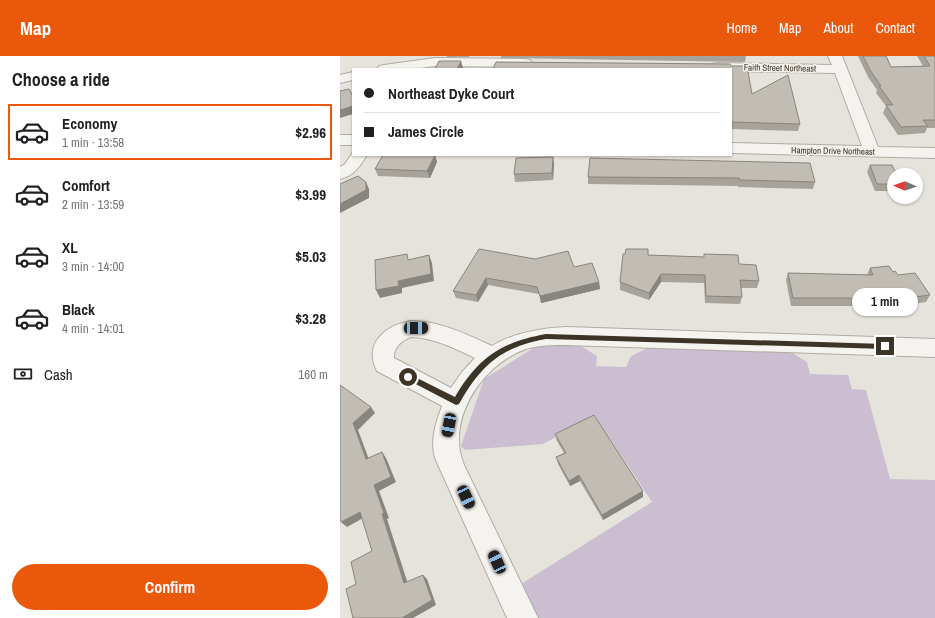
<!DOCTYPE html>
<meta charset="utf-8">
<style>
body{margin:0;font-family:"Archivo Narrow",sans-serif;background:#f2f2f2;color:#202124;height:100vh;display:flex;flex-direction:column;font-size:15px;white-space:nowrap}
*{box-sizing:border-box;margin:0}
p{font-size:13px;color:#757577}
.icon{flex:none;width:22px;height:22px;fill:none;stroke:currentColor;stroke-width:2;stroke-linecap:round;stroke-linejoin:round}
.map{position:relative;flex:1;overflow:hidden}
.details{display:flex;flex-direction:column;background:#fff;width:340px}
.details>*{flex:none}
.banner{position:absolute;left:12px;top:12px;width:380px;height:88px;border-radius:0px;box-shadow:0 1px 3px #0004;display:grid;align-content:center;height:88px;padding:0 12px;background:#fff}
.needle{width:26px;rotate:272deg}
.tools{position:absolute;left:547px;top:112px;display:grid;gap:8px}
.tools a{display:grid;place-items:center;width:36px;height:36px;border-radius:50%;background:#fff;box-shadow:0 1px 3px #0004;font-size:20px}
.end{position:absolute;width:18px;height:18px;margin:-9px;border:5px solid #3c3527;background:#fff;box-shadow:0 0 0 2px #fff}
.from{border-radius:50%}
.bubble{position:absolute;height:28px;border-radius:14px;background:#fff;box-shadow:0 1px 3px #0004;font-size:13px;font-weight:700;line-height:28px;text-align:center}
.car{position:absolute;width:12px;height:24px;margin:-12px -6px;border-radius:5px;box-shadow:0 0 3px 1px #0007;background:linear-gradient(#222 24%,#8ab4d8 0 40%,#222 0 76%,#8ab4d8 0 86%,#222 0)}
.banner b{display:flex;align-items:center;gap:14px;height:38px;font-size:15px}
.banner b+b{border-top:1px solid #e0e0e0}
.banner i{width:10px;height:10px;background:#202124}
ul{padding:0;list-style:none}
li{display:flex;align-items:center;gap:12px;height:56px;margin:0 8px 6px;padding:0 4px;border:2px solid transparent;border-radius:0px}
li div{flex:1}
li b{display:block;font-size:15px}
li em{font-style:normal;font-weight:700}
li.selected{border-color:#ea580c}
li>.icon{width:36px;height:36px;stroke-width:1.5}
h2{padding:0 12px;font-size:18px;line-height:48px}
.pay{display:flex;align-items:center;gap:10px;height:44px;padding:0 12px;font-size:15px}
.pay p{margin-inline-start:auto}
.cta{display:flex;gap:8px;margin-top:auto;padding:8px 12px}
.cta a{flex:1;height:46px;border-radius:24px;background:#ea580c;color:#fff;font-size:16px;font-weight:700;line-height:46px;text-align:center}
header{display:flex;align-items:center;gap:24px;box-sizing:border-box;height:56px;padding:0 20px;background:#ea580c;color:#fff}
header strong{font-size:19px}
nav{display:flex;gap:22px;margin-inline-start:auto;font-size:14px}
main{display:flex;flex:1;min-height:0}
.map>svg:first-child{display:block}
</style>
<header>
<strong>Map</strong>
<nav><a>Home</a><a>Map</a><a>About</a><a>Contact</a></nav>
</header>
<main>
<section class="details">
<h2>Choose a ride</h2>
<ul>
<li class="selected"><svg class="icon" aria-label="car" viewBox="0 0 24 24"><path d="M5 17H2v-5l4-1 3-4h7l3 4 3 1v5h-3M9 17h6M6 11h13"/><circle cx="7" cy="17" r="2"/><circle cx="17" cy="17" r="2"/></svg><div><b>Economy</b><p>1 min · 13:58</p></div><em>$2.96</em></li>
<li><svg class="icon" aria-label="car" viewBox="0 0 24 24"><path d="M5 17H2v-5l4-1 3-4h7l3 4 3 1v5h-3M9 17h6M6 11h13"/><circle cx="7" cy="17" r="2"/><circle cx="17" cy="17" r="2"/></svg><div><b>Comfort</b><p>2 min · 13:59</p></div><em>$3.99</em></li>
<li><svg class="icon" aria-label="car" viewBox="0 0 24 24"><path d="M5 17H2v-5l4-1 3-4h7l3 4 3 1v5h-3M9 17h6M6 11h13"/><circle cx="7" cy="17" r="2"/><circle cx="17" cy="17" r="2"/></svg><div><b>XL</b><p>3 min · 14:00</p></div><em>$5.03</em></li>
<li><svg class="icon" aria-label="car" viewBox="0 0 24 24"><path d="M5 17H2v-5l4-1 3-4h7l3 4 3 1v5h-3M9 17h6M6 11h13"/><circle cx="7" cy="17" r="2"/><circle cx="17" cy="17" r="2"/></svg><div><b>Black</b><p>4 min · 14:01</p></div><em>$3.28</em></li>
</ul>
<div class="pay"><svg class="icon" aria-label="cash" viewBox="0 0 24 24"><path d="M3 7h18v10H3z"/><circle cx="12" cy="12" r="2"/></svg>Cash<p>160 m</p></div>
<div class="cta"><a>Confirm</a></div>
</section>
<div class="map">
<svg width="595" height="562" viewBox="0 0 595 562">
<rect width="100%" height="100%" fill="#e6e3dd"/>
<path fill="#cbbed0" d="M239,289L257,300L256,310L286,311L291,300L310,291L451,296L467,306L470,318L508,319L512,333L526,334L550,423L595,424V562H187L173,533L312,446L255,360L203,388L125,394L121,390L144,323L195,291Z"/>
<g fill="none" stroke-linecap="round" stroke-linejoin="round">
<g stroke="#b0aba3" stroke-width="2">
<g id="minor">
<path d="M488,0H502L538,91L595,92V102L391,97V87L522,90L495,17L391,15V13H372L370,11L372,8L377,7L492,9Z"/>
<path d="M95,2L185,3L190,4L192,7L190,10L185,11L95,10L73,13H37L39,10L44,9Z"/>
<path d="M13,16V24L0,27V19Z"/>
<rect x="0" y="79" width="13" height="10"/>
<path d="M13,96V99H27C20,110 14,120 0,123V111L5,108Z"/>
<path d="M71,265C100,265 126,278 152,290C174,277 200,272 226,271L595,283V301L226,289C213,289 199,289 186,293C143,308 105,363 124,409L198,562H167L95,402C90,384 96,366 102,350L37,315C28,297 33,283 50,272C56,268 64,267 71,265ZM71,281C95,282 114,292 135,302L122,316L111,332L54,302C53,292 62,284 71,281Z"/>
</g>
</g>
<use href="#minor" fill="#f5f3ef" fill-rule="evenodd"/>
</g>
<g fill="#a7a39b">
<rect x="107" y="0" width="22" height="1"/>
<path d="M161,0H406L405,6L161,2Z"/>
<path d="M518,0H546L551,11L583,10L577,0H595V72H587L585,77L558,79L543,57L546,50L536,37L537,34L528,21Z"/>
<path d="M391,13L412,38L460,68L458,75L391,73Z"/>
<path d="M43,99H95L97,106L90,122L38,120L35,113Z"/>
<path d="M213,101L214,108L213,124L175,126L174,118Z"/>
<path d="M250,102L475,126L473,133L398,131V130L248,128V121Z"/>
<path d="M530,109L554,119V135H535L527,116Z"/>
<path d="M364,198L399,208L419,225L417,232H401L402,241L400,248L365,247L364,227L321,226L309,244L280,234V226L308,199L364,201Z"/>
<path d="M195,203L234,211L259,226L260,233L201,247L199,238L148,229L138,246L116,242L113,235Z"/>
<path d="M530,212L558,219L590,239L586,246L533,253L531,250H451L446,224L448,217L527,219Z"/>
<path d="M215,378L303,441L263,464L240,425L230,430L218,408L216,401L224,397L217,385Z"/>
</g>
<g fill="#88847e">
<path d="M121,5L123,12V13H117Z"/>
<path d="M13,50V58L0,62V54Z"/>
<path d="M95,99L97,106L90,122L87,115Z"/>
<path d="M213,101L214,108L213,124L212,117Z"/>
<path d="M26,126L29,133V142L0,157V148Z"/>
<path d="M89,199L92,207L94,225L62,232V237L40,242L36,234L58,225Z"/>
<path d="M321,218V226L309,244V237Z"/>
<path d="M146,222L148,229L138,246L136,239Z"/>
<path d="M259,226L260,233L201,247L200,240Z"/>
<path d="M31,351L35,357L18,374L31,409L26,403L13,367Z"/>
<path d="M42,396L46,402L56,426L39,435L49,462L47,463L69,531L64,527L42,458L34,429Z"/>
<path d="M239,419L240,425L230,430L229,425Z"/>
<path d="M303,435V441L263,464L262,459Z"/>
<path d="M20,456L25,461L7,471L1,466Z"/>
<path d="M83,519L87,523L96,549L73,562H62Z"/>
</g>
<g fill="#c2bdb4" stroke="#88847e">
<path d="M523,0H546L551,11L590,10L584,0H595V64H583L588,70L561,71L546,49H553L539,30H541L530,14Z"/>
<path d="M99,5H121L117,13H95Z"/>
<path d="M156,6L390,8L392,10H407L412,38L448,19L460,68L391,66V13H153Z"/>
<path d="M9,33L13,40V50L0,54V35Z"/>
<path d="M43,99H95L87,115L35,113Z"/>
<path d="M213,101L212,117L174,118L176,102Z"/>
<path d="M250,102L470,107L475,126L400,124L399,122L248,121Z"/>
<path d="M530,109H552L557,119H554V128H537Z"/>
<path d="M18,120L26,126V134L0,148V128Z"/>
<path d="M139,193L195,203L228,195L234,211L252,207L259,226L200,240L197,231L146,222L136,239L113,235Z"/>
<path d="M286,193H308V199L364,201V198L398,199L399,208L416,209L419,225L400,224L402,241L366,240L365,219L321,218L309,237L280,226L283,198H285Z"/>
<path d="M67,198L68,204L89,199L91,218L58,225L59,230L36,234L35,204Z"/>
<path d="M549,210L553,216L555,215L558,219L575,217L590,239L536,246L534,242H453L448,217L533,219L530,212Z"/>
<path d="M0,329L31,351L13,367L26,403L42,396L51,421L34,429L44,457L42,458L64,527L83,519L92,544L62,562H13L6,533L16,528L11,506L32,495L20,456L1,466L0,463Z"/>
<path d="M254,359L303,435L262,459L239,419L229,425L216,401L226,397L215,378Z"/>
</g>
<path fill="#3c3527" d="M206,278L545,288L548,290L545,293L206,283C161,291 141,309 119,348L116,349L66,323L65,321L68,318L71,319L115,341C138,302 161,286 206,278Z"/>
<g text-anchor="middle" dominant-baseline="central" stroke-width="3" stroke-linejoin="round" paint-order="stroke">
<g font-size="9" fill="#3c3527" stroke="#f4f1ec">
<text transform="translate(440 12) rotate(1)">Faith Street Northeast</text>
<text transform="translate(493 95) rotate(1)">Hampton Drive Northeast</text>
</g>
</g>
</svg>
<div class="tools">
<a><svg class="needle" viewBox="-14 -14 28 28"><path d="M0-13l5 13h-10z" fill="#e53935"/><path d="M0 13l5-13h-10z" fill="#757577"/></svg></a>
</div>
<i class="end from" style="left:68px;top:321px"></i>
<i class="end" style="left:545px;top:290px"></i>
<div class="bubble" style="left:512px;top:232px;width:66px">1 min</div>
<i class="car" style="left:76px;top:272px;rotate:89deg"></i>
<i class="car" style="left:109px;top:369px;rotate:191deg"></i>
<i class="car" style="left:126px;top:441px;rotate:155deg"></i>
<i class="car" style="left:157px;top:506px;rotate:335deg"></i>
<div class="banner">
<b><i class="from"></i>Northeast Dyke Court</b>
<b><i></i>James Circle</b>
</div>
</div>
</main>
